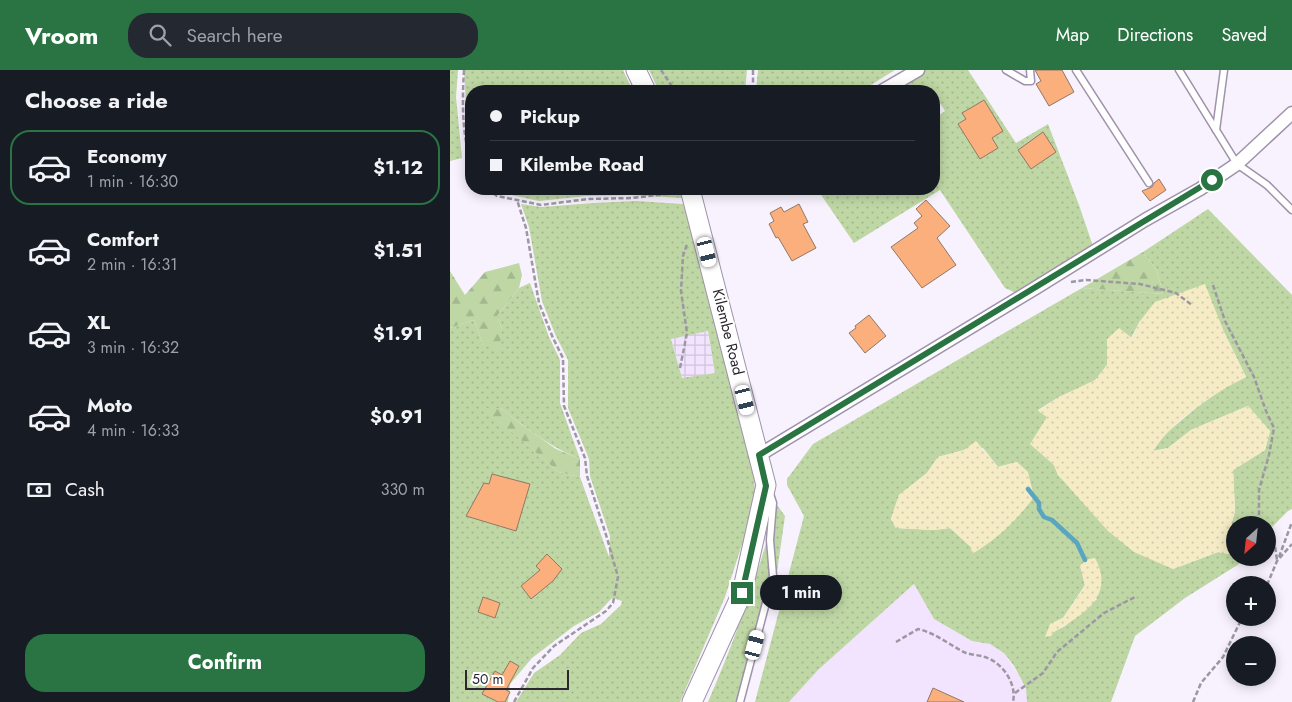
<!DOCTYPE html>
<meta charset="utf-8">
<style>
body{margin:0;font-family:Jost,sans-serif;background:#242831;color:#f1f3f6;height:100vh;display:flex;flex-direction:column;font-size:19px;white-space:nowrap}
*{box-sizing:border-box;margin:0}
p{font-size:16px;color:#9ea1a6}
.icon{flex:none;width:28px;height:28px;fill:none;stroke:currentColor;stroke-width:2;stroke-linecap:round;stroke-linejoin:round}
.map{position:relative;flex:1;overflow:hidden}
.side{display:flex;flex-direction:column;background:#171b24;width:450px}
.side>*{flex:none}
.top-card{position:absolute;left:15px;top:15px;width:475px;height:110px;border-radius:20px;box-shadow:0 2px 12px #0003;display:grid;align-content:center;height:110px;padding:0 25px;background:#171b24}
.needle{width:32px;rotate:207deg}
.buttons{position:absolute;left:776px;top:446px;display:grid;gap:10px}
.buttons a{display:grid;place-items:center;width:50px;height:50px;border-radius:50%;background:#171b24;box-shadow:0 2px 12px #0003;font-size:25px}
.scale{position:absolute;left:15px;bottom:12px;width:104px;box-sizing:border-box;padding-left:5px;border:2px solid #2b2630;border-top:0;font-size:14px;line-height:18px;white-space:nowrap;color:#2b2630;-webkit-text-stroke:4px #fff;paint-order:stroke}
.end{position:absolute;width:22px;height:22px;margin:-11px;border:6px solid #297442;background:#fff;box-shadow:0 0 0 2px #fff}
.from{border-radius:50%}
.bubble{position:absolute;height:35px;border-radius:18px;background:#171b24;box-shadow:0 2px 12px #0003;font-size:16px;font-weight:700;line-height:35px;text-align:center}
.car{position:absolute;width:15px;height:30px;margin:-15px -8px;border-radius:6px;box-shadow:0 0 4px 1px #0007;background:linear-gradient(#fff 24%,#345 0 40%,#fff 0 76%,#345 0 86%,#fff 0)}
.top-card b{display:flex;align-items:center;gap:18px;height:48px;font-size:19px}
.top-card b+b{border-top:1px solid #363941}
.top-card i{width:12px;height:12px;background:#f1f3f6}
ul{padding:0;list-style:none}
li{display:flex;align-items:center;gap:15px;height:75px;margin:0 10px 8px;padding:0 15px;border:2px solid transparent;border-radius:20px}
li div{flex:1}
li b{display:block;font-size:19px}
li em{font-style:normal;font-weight:700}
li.selected{border-color:#297442}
li>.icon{width:45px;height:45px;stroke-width:1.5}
h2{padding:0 25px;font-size:22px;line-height:60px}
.pay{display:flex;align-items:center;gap:12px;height:55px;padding:0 25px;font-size:19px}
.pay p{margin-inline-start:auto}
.cta{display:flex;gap:10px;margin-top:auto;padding:10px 25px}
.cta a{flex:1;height:58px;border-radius:20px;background:#297442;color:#fff;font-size:20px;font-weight:700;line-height:58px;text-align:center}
header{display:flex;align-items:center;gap:30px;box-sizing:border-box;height:70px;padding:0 25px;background:#297442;color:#fff}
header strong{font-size:24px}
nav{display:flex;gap:28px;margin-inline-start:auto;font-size:18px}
.search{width:350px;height:45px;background:#242831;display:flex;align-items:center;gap:12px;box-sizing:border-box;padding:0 18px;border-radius:20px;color:#9ea1a6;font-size:19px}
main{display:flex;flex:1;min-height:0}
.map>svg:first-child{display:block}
</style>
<header>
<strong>Vroom</strong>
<div class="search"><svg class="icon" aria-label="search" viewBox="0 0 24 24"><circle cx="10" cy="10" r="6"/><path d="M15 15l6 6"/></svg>Search here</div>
<nav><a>Map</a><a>Directions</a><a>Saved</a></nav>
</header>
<main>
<section class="side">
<h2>Choose a ride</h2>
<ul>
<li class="selected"><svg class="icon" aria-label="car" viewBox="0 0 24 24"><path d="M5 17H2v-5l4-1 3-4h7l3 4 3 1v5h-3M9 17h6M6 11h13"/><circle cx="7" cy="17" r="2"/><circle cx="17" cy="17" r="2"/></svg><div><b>Economy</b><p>1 min · 16:30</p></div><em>$1.12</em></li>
<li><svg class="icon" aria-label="car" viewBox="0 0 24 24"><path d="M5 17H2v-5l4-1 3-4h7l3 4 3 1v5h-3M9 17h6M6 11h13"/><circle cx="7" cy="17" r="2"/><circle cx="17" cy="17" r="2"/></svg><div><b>Comfort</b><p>2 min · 16:31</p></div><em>$1.51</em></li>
<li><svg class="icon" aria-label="car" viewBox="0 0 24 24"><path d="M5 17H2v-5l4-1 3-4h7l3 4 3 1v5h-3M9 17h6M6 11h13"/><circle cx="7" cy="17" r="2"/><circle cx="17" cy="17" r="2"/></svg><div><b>XL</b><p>3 min · 16:32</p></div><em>$1.91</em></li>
<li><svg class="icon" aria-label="car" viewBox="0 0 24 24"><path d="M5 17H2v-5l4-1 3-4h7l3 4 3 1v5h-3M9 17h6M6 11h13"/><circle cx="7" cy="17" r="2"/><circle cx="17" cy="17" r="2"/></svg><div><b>Moto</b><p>4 min · 16:33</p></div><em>$0.91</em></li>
</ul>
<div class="pay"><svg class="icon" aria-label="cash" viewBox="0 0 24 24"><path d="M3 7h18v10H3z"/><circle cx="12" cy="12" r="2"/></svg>Cash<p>330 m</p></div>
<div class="cta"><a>Confirm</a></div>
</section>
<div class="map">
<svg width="842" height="632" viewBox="0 0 842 632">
<defs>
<pattern id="industrial-grid" width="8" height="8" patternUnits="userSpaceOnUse" patternTransform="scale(1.25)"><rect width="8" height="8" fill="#f2e4ff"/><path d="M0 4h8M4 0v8" fill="none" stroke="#d0c3db"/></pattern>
<pattern id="grass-dots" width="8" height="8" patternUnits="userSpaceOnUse" patternTransform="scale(1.25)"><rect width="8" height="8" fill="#bfd7a5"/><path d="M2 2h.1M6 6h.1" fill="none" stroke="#a4b88e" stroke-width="1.8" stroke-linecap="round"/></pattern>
<pattern id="forest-firs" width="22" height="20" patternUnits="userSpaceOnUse" patternTransform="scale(1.25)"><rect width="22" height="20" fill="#bfd7a5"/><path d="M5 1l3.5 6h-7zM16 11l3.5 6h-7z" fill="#a4b88e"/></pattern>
<pattern id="sand-dots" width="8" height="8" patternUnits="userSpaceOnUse" patternTransform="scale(1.25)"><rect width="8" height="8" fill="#f5ebc5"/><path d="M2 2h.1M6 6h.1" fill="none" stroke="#d2c9aa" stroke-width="1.8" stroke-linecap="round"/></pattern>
</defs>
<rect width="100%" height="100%" fill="#f7f2fd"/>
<path fill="#f2e4ff" d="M464,514L484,549L522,571L540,574L554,583L577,618V632H339L368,600Z"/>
<path fill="url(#industrial-grid)" d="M258,261L265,303L232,309L221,268Z"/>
<g fill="url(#grass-dots)" fill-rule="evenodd">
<path d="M0,0H8L6,27L12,88L0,91Z"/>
<path d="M14,0H173L183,21H21V81L18,70Z"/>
<path d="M199,0H297L295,21H209Z"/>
<path d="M308,0H445L411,21H306Z"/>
<path d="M475,0H518L566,73L598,54L629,135L646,185L566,223L555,218L490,120L404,173L367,119H484V49L495,41L484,24V21H482L479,17L471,21H439Z"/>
<path d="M43,119H228L232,128L181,125L136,126L89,131L47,122Z"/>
<path d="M186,131L233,134L287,297L302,367L305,423L295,465L275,527L230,632H66L84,603L110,585L131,563L151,554L171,535L172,531L162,528L149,542L124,556L82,588L60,614L58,632H0V258L24,250L33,275L52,259L47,246L69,218L80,213L99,267L110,290V333L130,389C99,376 77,359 51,338H34L109,402L130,407L159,487L160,466L140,406L139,389L118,338V290L105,264L92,231L79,157L71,134L91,137L144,133ZM258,261L265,303L232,308L221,269Z"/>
<path d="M758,139L842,225V439L838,441L818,461V455H785V468L781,456L785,441L783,400L815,380L820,361L798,336L741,360L718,378L703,381L714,365L746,338L775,317L796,307L774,262L690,251L681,268L669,259L657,270V295L645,311L609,327L588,340L597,347L590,382L604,395L608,405L723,499L768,482L784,485L785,483V488H793L789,494L735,528L685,566L661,632H577L576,618L564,596L554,583L540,574L522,571L484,549L464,514L368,600L339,632H305L354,446L337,415V409L363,374L632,218L713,224L707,201L693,182ZM533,378L548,397L567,392L521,477L500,458L484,460L446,458L441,449L449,425L477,403L488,387L514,380ZM634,510L647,529L615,556L605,561L600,554L613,548L635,515Z"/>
<path d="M327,435L335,446L325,516L287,632H258C286,568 309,502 327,435Z"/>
</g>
<g fill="url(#forest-firs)">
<path d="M693,182L707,201L713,224L632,218Z"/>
<path d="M69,193L72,205L69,218L47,246L52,259L49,280L33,275L24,250L0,258V201L15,225L35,202Z"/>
<path d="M33,338H51L72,355L106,379L130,389V407L109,402Z"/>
</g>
<g fill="url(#sand-dots)">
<path d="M755,214L774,262L796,307C764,323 723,350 703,381L718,378L741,360L798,336L820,361L815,380L783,400L785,441L781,456L785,468L784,485L768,482L723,499L684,482L658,461L608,405L604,395L580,374L597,347L588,341L609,327L645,310L657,295V269L669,258L682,268L690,251L705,232Z"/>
<path d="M526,371L548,397L567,392L578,402L584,427C566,451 549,468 522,484L521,477L500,458L484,460L446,458L441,449L449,425L477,403L488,387L514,380Z"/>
<path d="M645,488C662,520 643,538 617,554C610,558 605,560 601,566L595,567L600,554L613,548L635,516L630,496L635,490Z"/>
</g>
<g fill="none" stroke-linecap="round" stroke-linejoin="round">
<path stroke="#5aa5c0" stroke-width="4.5" d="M578,419L589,433V439L594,447L602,450L627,473L635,490"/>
</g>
<g fill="#faaf7c" stroke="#907868">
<path d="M585,0H612L624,22L599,36L586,14L591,11Z"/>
<path d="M534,30L553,61L542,68L548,78L530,89L508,54L516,49L512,43Z"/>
<path d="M593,62L606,82L581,99L568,80Z"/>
<path d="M709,109L716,120L700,131L692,121L702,117L704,113Z"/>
<path d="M476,130L500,156L487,168L506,195L472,218L441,177L468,158L464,153L472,146L466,139Z"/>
<path d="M349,134L358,152L353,154L366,178L342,191L328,167L326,168L319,154L324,151L320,143L331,137L334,142Z"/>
<path d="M419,245L436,266L415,283L399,263L406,258L405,256Z"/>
<path d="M42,404L80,414L66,461L16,446L34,413L39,414Z"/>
<path d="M97,484L112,499L103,511L81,529L71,516L90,500L86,496Z"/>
<path d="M33,527L50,533L45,548L28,542Z"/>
<path d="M60,591L69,596L56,620L60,622L55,632H48L32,624L45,601L52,605Z"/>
<path d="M483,618L514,632H477Z"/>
</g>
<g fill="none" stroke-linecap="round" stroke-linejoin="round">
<g stroke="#9f92ab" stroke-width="9">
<g id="lane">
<path d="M556,0L575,11H581L580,0"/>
<path d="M626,0L699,113"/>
<path d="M729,0L787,94L817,115L842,140"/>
<path d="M766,60L774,0"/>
<path d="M290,632L323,506L320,470L323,433L320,424"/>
</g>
</g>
<g stroke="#9f92ab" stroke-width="15">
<g id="street">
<path d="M432,21L468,0"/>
<path d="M309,385L587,217L695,150L750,119L787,94L842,43"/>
</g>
</g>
<g stroke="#9f92ab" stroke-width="21">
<g id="primary">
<path d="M186,0L196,21"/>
<path d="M240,119L316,415L292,523L242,632"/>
</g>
</g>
<g stroke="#9c97a2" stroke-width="2.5" stroke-dasharray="5 2.5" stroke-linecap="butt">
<path d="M14,0C12,32 12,63 21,94"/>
<path d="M211,0L225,21"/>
<path d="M303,0V21"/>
<path d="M37,119L47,126L91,135L138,129L182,128L225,123"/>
<path d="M621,212L636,210L690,214L726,223L742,235"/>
<path d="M763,215L775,251L804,307L816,341L824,358L819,385L809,420V452L811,455"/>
<path d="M230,298L237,263L231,221L233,186L237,174"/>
<path d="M818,464L825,476L827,490"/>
<path d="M829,487L842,452"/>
<path d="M817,515L827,491L842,474"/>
<path d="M446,572L468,559C486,563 499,575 516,583C522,585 529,585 535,587C553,593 567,614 563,632"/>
<path d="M565,623L593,603L607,582L654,543L685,527"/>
<path d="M64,632L83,598L104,576L156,541L163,533L168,507L157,468L137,406L135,388L114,336L113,288L103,268L89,233L76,158L67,130"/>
<path d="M743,632L751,613L773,587L792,548"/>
</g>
<use href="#lane" stroke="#fff" stroke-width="6"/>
<use href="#street" stroke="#fff" stroke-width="12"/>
<use href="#primary" stroke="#fff" stroke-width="19"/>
</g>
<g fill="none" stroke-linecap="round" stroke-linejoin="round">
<path stroke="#297442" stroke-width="6" d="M292,523L316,416L309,385L762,110"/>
</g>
<g text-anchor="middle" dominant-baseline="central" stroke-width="4" stroke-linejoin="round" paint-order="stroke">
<g font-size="15" fill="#2b2630" stroke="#fff">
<text transform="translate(278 262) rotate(76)">Kilembe Road</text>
</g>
</g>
</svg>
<div class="buttons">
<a><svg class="needle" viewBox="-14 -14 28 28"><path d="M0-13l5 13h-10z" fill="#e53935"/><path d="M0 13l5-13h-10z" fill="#9ea1a6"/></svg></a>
<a>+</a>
<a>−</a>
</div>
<div class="scale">50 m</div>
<i class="end from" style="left:762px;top:110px"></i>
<i class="end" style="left:292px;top:523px"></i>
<div class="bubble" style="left:310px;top:505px;width:82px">1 min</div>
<i class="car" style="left:257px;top:182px;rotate:166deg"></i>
<i class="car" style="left:295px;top:330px;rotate:166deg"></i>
<i class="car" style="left:305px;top:575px;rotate:15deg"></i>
<div class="top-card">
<b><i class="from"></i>Pickup</b>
<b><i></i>Kilembe Road</b>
</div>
</div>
</main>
